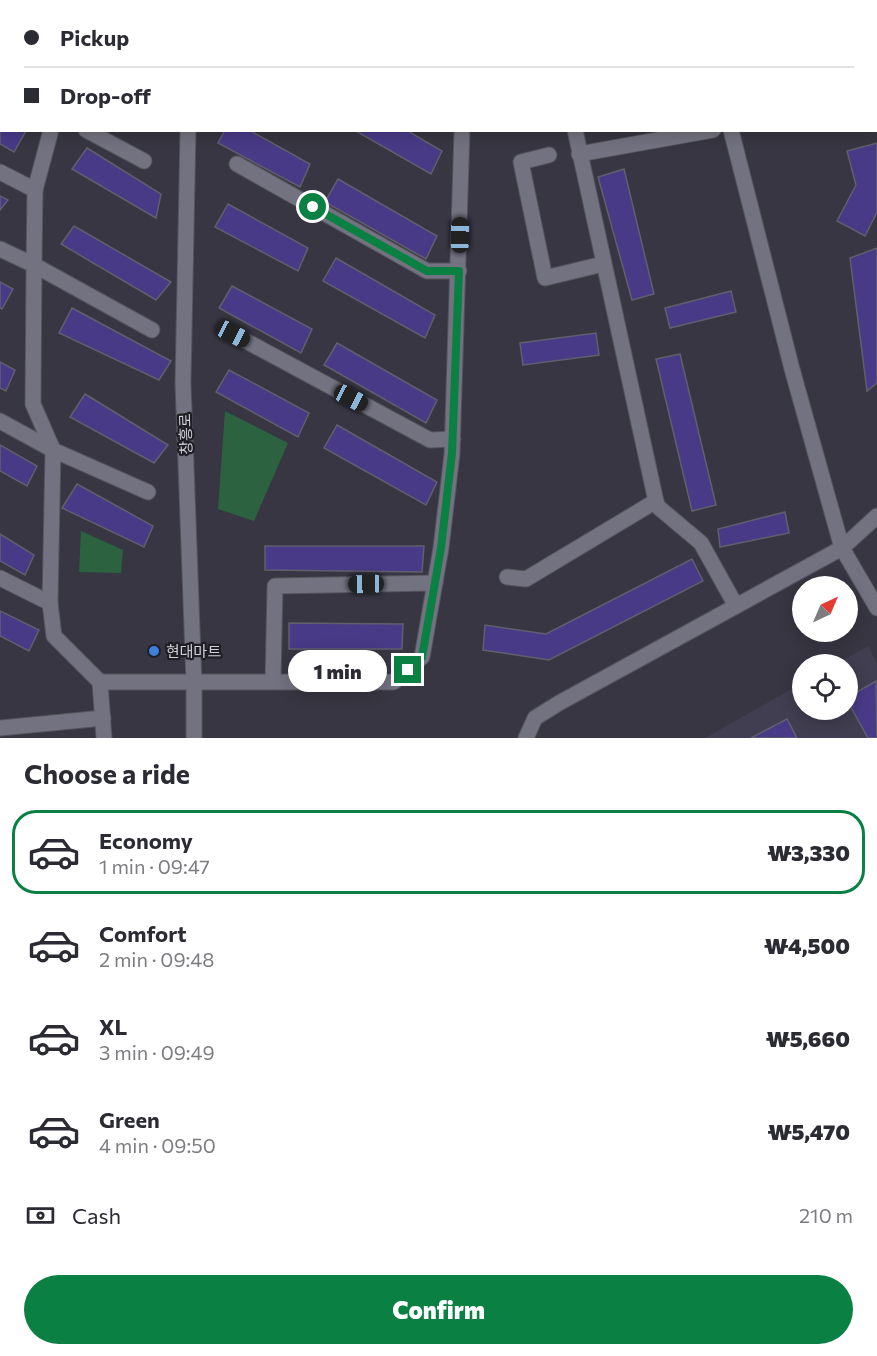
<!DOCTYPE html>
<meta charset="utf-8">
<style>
body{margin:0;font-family:Commissioner,"Noto Sans KR",sans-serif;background:#f2f2f3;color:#2b2b33;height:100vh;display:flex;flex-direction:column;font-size:22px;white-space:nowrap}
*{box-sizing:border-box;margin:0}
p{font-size:20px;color:#7c7c81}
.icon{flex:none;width:33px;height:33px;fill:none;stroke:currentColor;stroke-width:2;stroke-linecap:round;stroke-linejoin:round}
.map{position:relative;height:738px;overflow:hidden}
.details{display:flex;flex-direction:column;background:#fff;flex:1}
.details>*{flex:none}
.top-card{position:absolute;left:0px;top:0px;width:878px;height:132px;box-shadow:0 3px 15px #0003;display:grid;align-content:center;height:132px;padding:0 24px;background:#fff}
.needle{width:39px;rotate:44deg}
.fabs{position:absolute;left:792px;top:576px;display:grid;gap:12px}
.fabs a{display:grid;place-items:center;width:66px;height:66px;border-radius:50%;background:#fff;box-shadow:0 3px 15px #0003;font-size:30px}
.end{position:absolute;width:27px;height:27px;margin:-14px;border:8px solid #0b8043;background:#fff;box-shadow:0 0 0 3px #fff}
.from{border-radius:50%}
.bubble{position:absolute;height:42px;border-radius:21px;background:#fff;box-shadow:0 3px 15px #0003;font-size:20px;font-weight:800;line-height:42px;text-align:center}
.car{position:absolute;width:18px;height:36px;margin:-18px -9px;border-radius:8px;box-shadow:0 0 4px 2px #0007;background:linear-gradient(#222 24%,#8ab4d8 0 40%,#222 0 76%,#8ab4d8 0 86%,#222 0)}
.top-card b{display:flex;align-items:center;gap:21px;height:57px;font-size:22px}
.top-card b+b{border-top:2px solid #e1e1e2}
.top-card i{width:15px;height:15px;background:#2b2b33}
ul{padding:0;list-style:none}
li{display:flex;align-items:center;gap:18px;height:84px;margin:0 12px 9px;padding:0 12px;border:3px solid transparent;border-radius:24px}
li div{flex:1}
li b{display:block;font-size:22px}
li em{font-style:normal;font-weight:800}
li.selected{border-color:#0b8043}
li>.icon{width:54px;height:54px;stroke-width:1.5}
h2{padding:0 24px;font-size:27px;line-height:72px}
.pay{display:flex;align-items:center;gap:15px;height:66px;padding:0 24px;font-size:22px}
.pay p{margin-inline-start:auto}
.cta{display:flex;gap:12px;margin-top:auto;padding:12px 24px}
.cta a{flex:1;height:69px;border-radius:36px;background:#0b8043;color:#fff;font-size:24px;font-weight:800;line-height:69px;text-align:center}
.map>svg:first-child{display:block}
</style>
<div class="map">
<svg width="877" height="738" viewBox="0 0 877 738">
<rect width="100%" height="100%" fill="#373642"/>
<path fill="#403e50" d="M868,646L877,663V738H705L802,683V710H848V664H836Z"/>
<g fill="#2d6240">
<path d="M225,411L288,443L254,521L218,509Z"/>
<path d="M81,531L123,550L121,573L79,572Z"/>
</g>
<g fill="#493a87" stroke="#605f6d" stroke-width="1.5">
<rect x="569" y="0" width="32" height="2"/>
<rect x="792" y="0" width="32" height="2"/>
<rect x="0" y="5" width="2" height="24"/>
<path d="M0,117L2,130L26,131L14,152L0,144Z"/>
<path d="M225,130H249L310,164L300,187L218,143Z"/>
<path d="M354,130H406L442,151L431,174Z"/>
<path d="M877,143V212L865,236L837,221L856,185L847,151Z"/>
<path d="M87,148L161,194L156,218L72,169Z"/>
<path d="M624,169L654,294L632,300L598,177Z"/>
<path d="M338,179L437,236L426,259L325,202Z"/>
<path d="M0,196L8,200L0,210Z"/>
<path d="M228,204L308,248L298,271L215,227Z"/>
<path d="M74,226L171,282L156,300L61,244Z"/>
<path d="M877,248V383L867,391L850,258Z"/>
<path d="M336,258L435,315L425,338L323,281Z"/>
<path d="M0,282L13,289L2,309L0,308Z"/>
<path d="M232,286L312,329L301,353L219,308Z"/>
<path d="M731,291L736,312L670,328L665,308Z"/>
<path d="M72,308L171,361L159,380L59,333Z"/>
<path d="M596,333L599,355L523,365L520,343Z"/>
<path d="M337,343L437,400L426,423L324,365Z"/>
<path d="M680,354L716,505L692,511L656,359Z"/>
<path d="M0,362L15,370L6,391L0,388Z"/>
<path d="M229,370L309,413L298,437L216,392Z"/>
<path d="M85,394L168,445L154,463L70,417Z"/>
<path d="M337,425L437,482L426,505L324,448Z"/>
<path d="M0,445L37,466L27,486L0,471Z"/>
<path d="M77,484L153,526L144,547L62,508Z"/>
<path d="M785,512L789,533L720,547L718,529Z"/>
<path d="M0,534L34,555L25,575L0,561Z"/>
<path d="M265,546H424L422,572L265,570Z"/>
<path d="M692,559L703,581L549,660L483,650L485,625L546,634Z"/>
<path d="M0,611L39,630L29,651L0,636Z"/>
<path d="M289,623L403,624L402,649H289Z"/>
<path d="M876,681L877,738H868L848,702V697Z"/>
<path d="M787,719L797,738H751Z"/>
</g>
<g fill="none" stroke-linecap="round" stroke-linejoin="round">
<g stroke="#54535d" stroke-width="17">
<g id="minor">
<path d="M62,0V2"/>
<path d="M187,0V2"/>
<path d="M390,0L393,2"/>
<path d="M514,0L515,2"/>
<path d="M558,0V2"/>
<path d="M705,0V2"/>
<path d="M345,2V0"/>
<path d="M876,113H877"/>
<path d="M86,130L144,161"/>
<path d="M188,130L183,383L194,683V738"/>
<path d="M575,130L657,506L701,543L736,606"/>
<path d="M731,130L792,369L842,548L877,608"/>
<path d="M579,154L713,130"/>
<path d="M549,155L521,162L545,278L603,264"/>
<path d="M237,164L427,271H459"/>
<path d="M0,172L35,190L34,265L0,249"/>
<path d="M35,190L51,130"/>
<path d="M233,334L430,440L453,439"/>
<path d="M0,421L53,450"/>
<path d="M53,450L33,404L34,265L152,330"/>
<path d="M507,577L526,579L656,501"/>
<path d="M0,578L50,603L54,636L100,682"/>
<path d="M50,603L53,450L148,492"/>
<path d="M273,681L275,586L435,583"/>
<path d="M0,728L103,718"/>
<path d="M104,738L100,682H394L422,657L441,548L452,454L462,130"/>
<path d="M526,738L535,718L559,703L842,548L877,516"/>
</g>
</g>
<use href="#minor" stroke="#737280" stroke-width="15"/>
</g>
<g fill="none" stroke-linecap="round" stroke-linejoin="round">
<path stroke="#0b8043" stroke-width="8" d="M313,207L427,271H459L452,453L441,548L422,657L408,670"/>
</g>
<circle fill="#3f7fe0" stroke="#1e1e24" stroke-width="2" cx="154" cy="651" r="6"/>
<g text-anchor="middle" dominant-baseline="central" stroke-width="4.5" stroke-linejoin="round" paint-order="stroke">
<g font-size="15" fill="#d1d0d8" stroke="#1e1e24">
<text transform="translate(185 434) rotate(-92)">창흥로</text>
</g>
<g font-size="15" fill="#d1d0d8" stroke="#1e1e24" text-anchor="start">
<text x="166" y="651">현대마트</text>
</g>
</g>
</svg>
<div class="fabs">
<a><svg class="needle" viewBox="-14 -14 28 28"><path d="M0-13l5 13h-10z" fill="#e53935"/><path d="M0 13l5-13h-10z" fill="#7c7c81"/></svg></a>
<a><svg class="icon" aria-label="locate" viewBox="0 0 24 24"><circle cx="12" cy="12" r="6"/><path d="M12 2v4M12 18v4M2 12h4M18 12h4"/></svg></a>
</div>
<i class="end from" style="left:313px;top:207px"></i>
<i class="end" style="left:408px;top:670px"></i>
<div class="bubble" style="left:288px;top:650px;width:99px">1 min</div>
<i class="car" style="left:460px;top:235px;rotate:1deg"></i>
<i class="car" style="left:233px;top:334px;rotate:118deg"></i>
<i class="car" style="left:351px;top:398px;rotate:118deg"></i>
<i class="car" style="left:366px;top:584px;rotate:269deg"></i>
<div class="top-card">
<b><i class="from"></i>Pickup</b>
<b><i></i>Drop-off</b>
</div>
</div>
<section class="details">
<h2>Choose a ride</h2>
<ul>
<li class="selected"><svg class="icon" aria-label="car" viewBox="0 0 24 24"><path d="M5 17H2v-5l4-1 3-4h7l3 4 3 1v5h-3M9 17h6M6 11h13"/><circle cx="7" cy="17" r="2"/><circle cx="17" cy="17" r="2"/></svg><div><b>Economy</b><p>1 min · 09:47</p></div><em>₩3,330</em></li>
<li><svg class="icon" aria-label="car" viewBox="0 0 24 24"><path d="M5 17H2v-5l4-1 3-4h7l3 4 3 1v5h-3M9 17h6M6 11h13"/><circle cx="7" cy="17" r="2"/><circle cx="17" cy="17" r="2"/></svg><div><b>Comfort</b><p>2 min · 09:48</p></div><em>₩4,500</em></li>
<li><svg class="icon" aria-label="car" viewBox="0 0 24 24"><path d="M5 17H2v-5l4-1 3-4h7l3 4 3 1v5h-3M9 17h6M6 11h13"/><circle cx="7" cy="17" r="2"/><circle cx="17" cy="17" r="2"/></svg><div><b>XL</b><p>3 min · 09:49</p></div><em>₩5,660</em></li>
<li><svg class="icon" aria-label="car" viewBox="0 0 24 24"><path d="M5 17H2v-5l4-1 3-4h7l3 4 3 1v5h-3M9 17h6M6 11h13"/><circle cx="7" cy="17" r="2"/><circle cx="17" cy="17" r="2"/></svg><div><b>Green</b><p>4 min · 09:50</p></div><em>₩5,470</em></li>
</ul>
<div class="pay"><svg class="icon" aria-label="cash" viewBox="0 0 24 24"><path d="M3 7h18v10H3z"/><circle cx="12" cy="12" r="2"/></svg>Cash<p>210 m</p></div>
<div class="cta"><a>Confirm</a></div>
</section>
